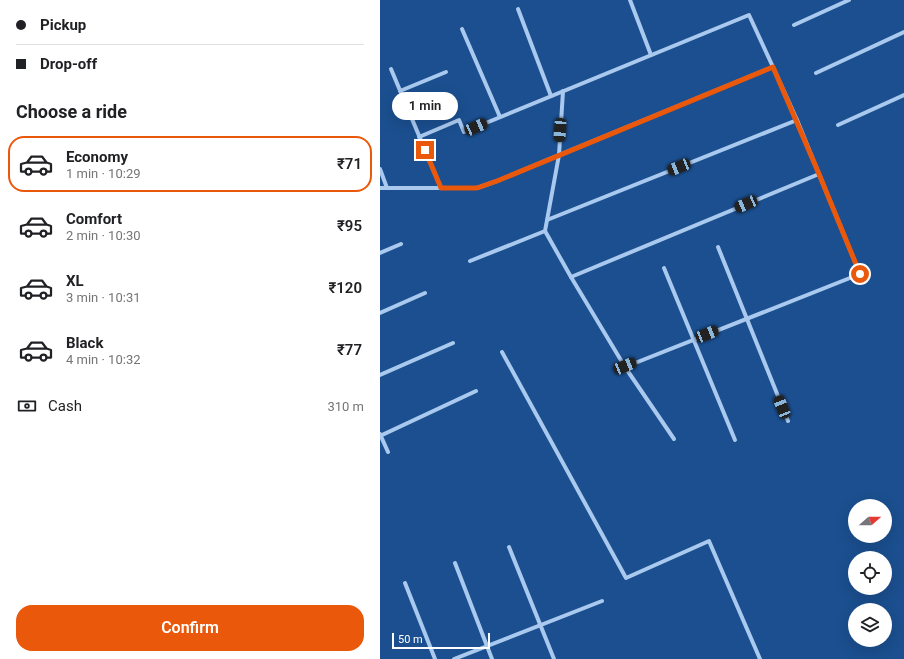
<!DOCTYPE html>
<meta charset="utf-8">
<style>
body{margin:0;font-family:Roboto,sans-serif;background:#f2f2f2;color:#202124;height:100vh;display:flex;flex-direction:column;font-size:15px;white-space:nowrap}
*{box-sizing:border-box;margin:0}
p{font-size:13px;color:#757577}
.icon{flex:none;width:22px;height:22px;fill:none;stroke:currentColor;stroke-width:2;stroke-linecap:round;stroke-linejoin:round}
.map{position:relative;flex:1;overflow:hidden}
.details{display:flex;flex-direction:column;background:#fff;width:380px}
.details>*{flex:none}
.hud{display:grid;align-content:center;height:88px;padding:0 16px;background:#fff}
.needle{width:26px;rotate:69deg}
.fabs{position:absolute;left:468px;top:499px;display:grid;gap:8px}
.fabs a{display:grid;place-items:center;width:44px;height:44px;border-radius:50%;background:#fff;box-shadow:0 4px 16px #0002;font-size:20px}
.scale{position:absolute;left:12px;bottom:10px;width:98px;box-sizing:border-box;padding-left:4px;border:2px solid #fff;border-top:0;font-size:11px;line-height:14px;white-space:nowrap;color:#fff;-webkit-text-stroke:3px #1b4f8f;paint-order:stroke}
.end{position:absolute;width:18px;height:18px;margin:-9px;border:5px solid #ea580c;background:#fff;box-shadow:0 0 0 2px #fff}
.from{border-radius:50%}
.bubble{position:absolute;height:28px;border-radius:14px;background:#fff;box-shadow:0 4px 16px #0002;font-size:13px;font-weight:600;line-height:28px;text-align:center}
.car{position:absolute;width:12px;height:24px;margin:-12px -6px;border-radius:5px;box-shadow:0 0 3px 1px #0007;background:linear-gradient(#222 24%,#8ab4d8 0 40%,#222 0 76%,#8ab4d8 0 86%,#222 0)}
.hud b{display:flex;align-items:center;gap:14px;height:38px;font-size:15px}
.hud b+b{border-top:1px solid #e0e0e0}
.hud i{width:10px;height:10px;background:#202124}
ul{padding:0;list-style:none}
li{display:flex;align-items:center;gap:12px;height:56px;margin:0 8px 6px;padding:0 8px;border:2px solid transparent;border-radius:16px}
li div{flex:1}
li b{display:block;font-size:15px}
li em{font-style:normal;font-weight:600}
li.selected{border-color:#ea580c}
li>.icon{width:36px;height:36px;stroke-width:1.5}
h2{padding:0 16px;font-size:18px;line-height:48px}
.pay{display:flex;align-items:center;gap:10px;height:44px;padding:0 16px;font-size:15px}
.pay p{margin-inline-start:auto}
.primary-button{display:flex;gap:8px;margin-top:auto;padding:8px 16px}
.primary-button a{flex:1;height:46px;border-radius:16px;background:#ea580c;color:#fff;font-size:16px;font-weight:600;line-height:46px;text-align:center}
main{display:flex;flex:1;min-height:0}
.map>svg:first-child{display:block}
</style>
<main>
<section class="details">
<div class="hud">
<b><i class="from"></i>Pickup</b>
<b><i></i>Drop-off</b>
</div>
<h2>Choose a ride</h2>
<ul>
<li class="selected"><svg class="icon" aria-label="car" viewBox="0 0 24 24"><path d="M5 17H2v-5l4-1 3-4h7l3 4 3 1v5h-3M9 17h6M6 11h13"/><circle cx="7" cy="17" r="2"/><circle cx="17" cy="17" r="2"/></svg><div><b>Economy</b><p>1 min · 10:29</p></div><em>₹71</em></li>
<li><svg class="icon" aria-label="car" viewBox="0 0 24 24"><path d="M5 17H2v-5l4-1 3-4h7l3 4 3 1v5h-3M9 17h6M6 11h13"/><circle cx="7" cy="17" r="2"/><circle cx="17" cy="17" r="2"/></svg><div><b>Comfort</b><p>2 min · 10:30</p></div><em>₹95</em></li>
<li><svg class="icon" aria-label="car" viewBox="0 0 24 24"><path d="M5 17H2v-5l4-1 3-4h7l3 4 3 1v5h-3M9 17h6M6 11h13"/><circle cx="7" cy="17" r="2"/><circle cx="17" cy="17" r="2"/></svg><div><b>XL</b><p>3 min · 10:31</p></div><em>₹120</em></li>
<li><svg class="icon" aria-label="car" viewBox="0 0 24 24"><path d="M5 17H2v-5l4-1 3-4h7l3 4 3 1v5h-3M9 17h6M6 11h13"/><circle cx="7" cy="17" r="2"/><circle cx="17" cy="17" r="2"/></svg><div><b>Black</b><p>4 min · 10:32</p></div><em>₹77</em></li>
</ul>
<div class="pay"><svg class="icon" aria-label="cash" viewBox="0 0 24 24"><path d="M3 7h18v10H3z"/><circle cx="12" cy="12" r="2"/></svg>Cash<p>310 m</p></div>
<div class="primary-button"><a>Confirm</a></div>
</section>
<div class="map">
<svg width="524" height="659" viewBox="0 0 524 659">
<rect width="100%" height="100%" fill="#1b4f8f"/>
<g fill="none" stroke-linecap="round" stroke-linejoin="round">
<g stroke="#a9c9ee" stroke-width="4">
<path d="M250,0L271,55"/>
<path d="M138,9L171,96"/>
<path d="M414,25L469,0"/>
<path d="M82,29L120,117"/>
<path d="M11,69L61,188"/>
<path d="M436,73L524,32"/>
<path d="M20,91L66,72"/>
<path d="M417,120L439,174L191,277L245,367L480,274L439,174"/>
<path d="M458,125L524,95"/>
<path d="M39,137L79,120L84,132L369,15L393,67L179,155L165,231L90,261"/>
<path d="M0,169L7,188H97L117,181L179,155L183,91"/>
<path d="M0,188H7"/>
<path d="M167,220L417,120L393,67"/>
<path d="M165,231L191,277"/>
<path d="M338,247L408,421"/>
<path d="M0,253L21,244"/>
<path d="M284,268L355,440"/>
<path d="M0,313L45,293"/>
<path d="M122,352L246,578L329,541L380,659"/>
<path d="M245,367L294,439"/>
<path d="M0,375L73,343"/>
<path d="M0,434L8,452"/>
<path d="M0,436L96,391"/>
<path d="M129,547L174,659"/>
<path d="M75,563L112,659"/>
<path d="M25,583L55,659"/>
<path d="M74,659L222,601"/>
</g>
</g>
<g fill="none" stroke-linecap="round" stroke-linejoin="round">
<path stroke="#ea580c" stroke-width="5" d="M45,150L61,188H97L117,181L393,67L439,174L480,274"/>
</g>
</svg>
<div class="fabs">
<a><svg class="needle" viewBox="-14 -14 28 28"><path d="M0-13l5 13h-10z" fill="#e53935"/><path d="M0 13l5-13h-10z" fill="#757577"/></svg></a>
<a><svg class="icon" aria-label="locate" viewBox="0 0 24 24"><circle cx="12" cy="12" r="6"/><path d="M12 2v4M12 18v4M2 12h4M18 12h4"/></svg></a>
<a><svg class="icon" aria-label="layers" viewBox="0 0 24 24"><path d="M12 4l9 5-9 5-9-5zM3 14l9 5 9-5"/></svg></a>
</div>
<div class="scale">50 m</div>
<i class="end from" style="left:480px;top:274px"></i>
<i class="end" style="left:45px;top:150px"></i>
<div class="bubble" style="left:12px;top:92px;width:66px">1 min</div>
<i class="car" style="left:96px;top:127px;rotate:67deg"></i>
<i class="car" style="left:180px;top:130px;rotate:184deg"></i>
<i class="car" style="left:299px;top:167px;rotate:248deg"></i>
<i class="car" style="left:366px;top:204px;rotate:247deg"></i>
<i class="car" style="left:327px;top:334px;rotate:68deg"></i>
<i class="car" style="left:245px;top:366px;rotate:68deg"></i>
<i class="car" style="left:402px;top:407px;rotate:338deg"></i>
</div>
</main>
